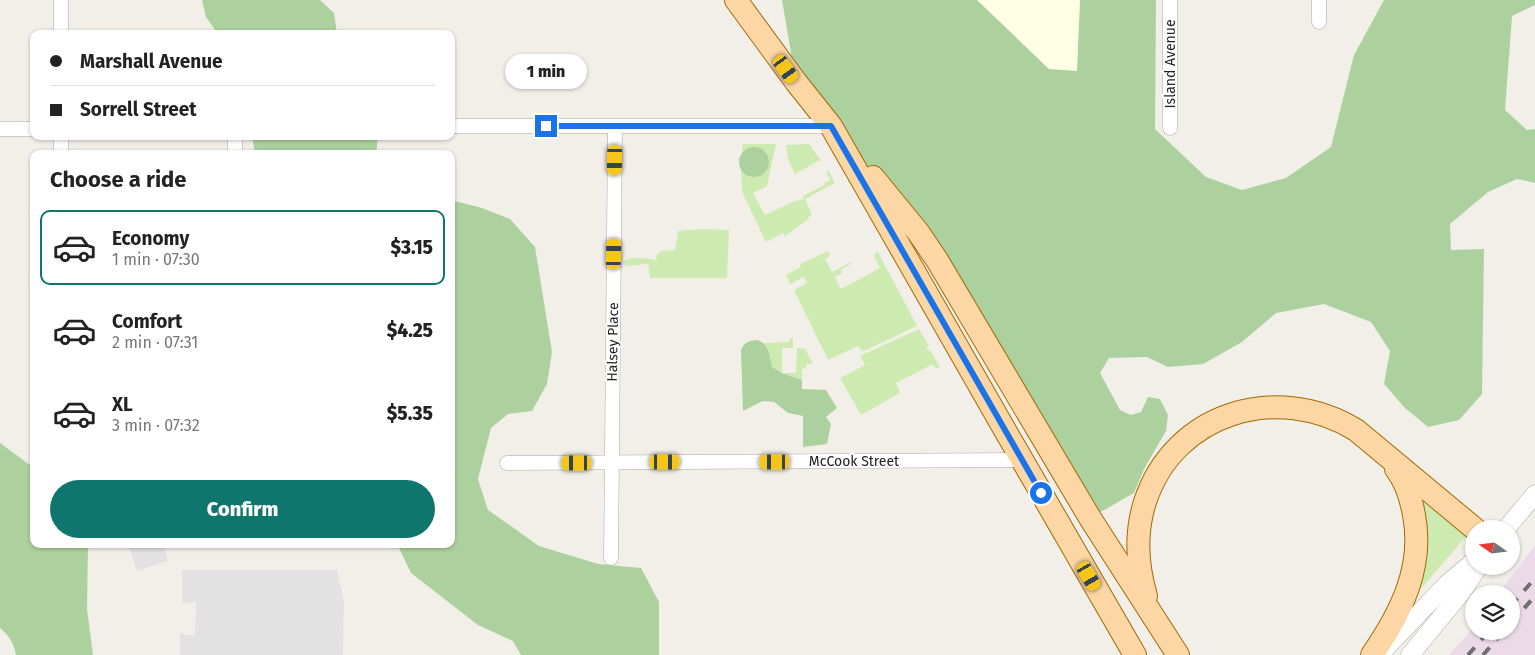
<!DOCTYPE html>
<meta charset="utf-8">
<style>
body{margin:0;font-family:"Fira Sans",sans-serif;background:#f2f2f2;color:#222;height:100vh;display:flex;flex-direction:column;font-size:19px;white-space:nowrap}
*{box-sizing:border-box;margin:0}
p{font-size:16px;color:#767676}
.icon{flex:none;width:28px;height:28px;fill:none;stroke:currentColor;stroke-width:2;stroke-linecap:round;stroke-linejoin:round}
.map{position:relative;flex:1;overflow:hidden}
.details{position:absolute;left:30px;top:150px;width:425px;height:398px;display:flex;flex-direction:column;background:#fff;border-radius:10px;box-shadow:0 1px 4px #0004}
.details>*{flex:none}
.guide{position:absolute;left:30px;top:30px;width:425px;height:110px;border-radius:10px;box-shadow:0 1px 4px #0004;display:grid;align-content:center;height:110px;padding:0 20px;background:#fff}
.needle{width:32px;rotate:284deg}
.tools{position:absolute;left:1465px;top:520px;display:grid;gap:10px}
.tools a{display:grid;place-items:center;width:55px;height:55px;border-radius:50%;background:#fff;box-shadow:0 1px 4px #0004;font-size:25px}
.end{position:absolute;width:22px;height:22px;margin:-11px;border:6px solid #1a73e8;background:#fff;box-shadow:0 0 0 2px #fff}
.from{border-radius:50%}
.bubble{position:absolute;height:35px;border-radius:18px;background:#fff;box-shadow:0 1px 4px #0004;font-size:16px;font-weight:800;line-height:35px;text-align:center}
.car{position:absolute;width:15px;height:30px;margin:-15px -8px;border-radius:6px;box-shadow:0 0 4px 1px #0007;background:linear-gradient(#f5c518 24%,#345 0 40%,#f5c518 0 76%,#345 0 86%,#f5c518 0)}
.guide b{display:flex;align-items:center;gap:18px;height:48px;font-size:19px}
.guide b+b{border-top:1px solid #e0e0e0}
.guide i{width:12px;height:12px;background:#222}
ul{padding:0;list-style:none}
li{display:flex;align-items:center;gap:15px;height:75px;margin:0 10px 8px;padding:0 10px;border:2px solid transparent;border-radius:10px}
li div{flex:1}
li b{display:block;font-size:19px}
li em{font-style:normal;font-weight:800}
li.on{border-color:#0f766e}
li>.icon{width:45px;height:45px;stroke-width:1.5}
h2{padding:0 20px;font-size:22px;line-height:60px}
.primary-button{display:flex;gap:10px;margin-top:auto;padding:10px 20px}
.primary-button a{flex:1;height:58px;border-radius:30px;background:#0f766e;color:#fff;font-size:20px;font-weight:800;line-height:58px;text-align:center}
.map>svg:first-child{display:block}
</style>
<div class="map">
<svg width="1535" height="655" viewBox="0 0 1535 655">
<rect width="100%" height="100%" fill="#f2efe9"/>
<path fill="#ebdbe8" d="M1535,545V655H1449L1474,627V631H1511V594H1498Z"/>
<path fill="#ffffe5" d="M884,0H1152L1150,127Z"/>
<g fill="#cdebb0">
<path d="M743,144H776L767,186L753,193L765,215L792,202L804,199L803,196L824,185V183L830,180L826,172L829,171L835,183L805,199L812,215L808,217L809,219L785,236L783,233L766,242L742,192L741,168L744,171L745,150L742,154Z"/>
<path d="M809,144L821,161H818L795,174L788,159L786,145Z"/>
<path d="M700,229L729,230L727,278H650L648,264L625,266L624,261C633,255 647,259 657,260L656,256L661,251L675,250L678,231Z"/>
<path d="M828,251L830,256L825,259L832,272L851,262L852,263L841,270L842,273L835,277L841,289L880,268L874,255L878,252L917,326L864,351H862L858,346L828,360L794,290L807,283L804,277L790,284L786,275L801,267L800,264Z"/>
<path d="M919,329L929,346L926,348L931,352L940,367L936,369L933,364L896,383L900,393L861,415L840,378L865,365L860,356L862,355Z"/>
<path d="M791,338H793V348H782V373H796L797,348L805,349L813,364H806V368L802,369V380L782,373L771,367L764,343L789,342Z"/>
<path d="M1424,503L1467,535L1420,590L1416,588L1420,507Z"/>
</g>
<g fill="#add19e">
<path d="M202,0H320L334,13L337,34H218L206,17Z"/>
<path d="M782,0H977L1049,69L1077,71L1080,0H1156L1155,129L1206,177L1242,190L1286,178L1331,147L1354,55L1384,0H1535V5L1512,16L1505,110L1527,130L1535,129V183L1517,179L1488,192L1450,224L1451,250L1484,249L1482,394L1459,420L1428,427L1405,408L1384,384L1390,351L1371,322L1324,304L1276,313L1242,342L1203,364L1168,367L1147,357L1109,358L1100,373L1120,410L1131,415L1141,412L1148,397L1160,399L1168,415L1166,431L1144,469L1134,493L1090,518L955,289L796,82Z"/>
<path d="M252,136H378L376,154H255Z"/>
<circle cx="754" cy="162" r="15"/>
<path d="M451,200L482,208L510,219L535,247L552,352L547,384L532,411L508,414L491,428L478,479L488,510L539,546L598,564L641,568L659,602V655H521L513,641L478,625L411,573L397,544H451Z"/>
<path d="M756,340C769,342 769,355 772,367L782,373L802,380V389L826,390L837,408L826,417L831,424L827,444L803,447V416L788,413L774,402L763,401L743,411L741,350C744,343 748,341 756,340Z"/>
<path d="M0,443L34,468V544H86L88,547L87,609L93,655H16C14,644 9,635 0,628Z"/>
</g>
<g fill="#e2e2e2">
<path d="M128,544H163L168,561L137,571Z"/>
<path d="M182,570H337L344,602L343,655H180V633L185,635H195L196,602L182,603Z"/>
</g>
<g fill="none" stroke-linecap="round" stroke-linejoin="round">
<g stroke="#a9a9a9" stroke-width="15">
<g id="minor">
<path d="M1319,22V0"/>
<path d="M61,34V0"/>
<path d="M451,126H831"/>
<path d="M1170,128V0"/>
<path d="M0,129H34"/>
<path d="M235,136V154"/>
<path d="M61,154V136"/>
<path d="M507,463L1022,460"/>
<path d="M611,558L615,126"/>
</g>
</g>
<g stroke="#a9a9a9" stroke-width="19">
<g id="tertiary">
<path d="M1506,529L1535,494"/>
<path d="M1379,655L1447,584L1474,561"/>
<path d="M1410,655L1461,593L1479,566"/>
</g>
</g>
<g stroke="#a06b00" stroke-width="24">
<g id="primary">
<path d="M736,0L796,82L831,126L1002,425L1135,655"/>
<path d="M873,177L918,232L937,260L1090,518L1178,655"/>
<path d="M1146,596C1137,565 1135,533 1145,502C1174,412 1278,382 1356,430L1475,529"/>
<path d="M1372,655C1401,613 1424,567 1414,515C1411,498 1406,482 1396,469"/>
</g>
</g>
<use href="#minor" stroke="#fff" stroke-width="14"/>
<use href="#tertiary" stroke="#fff" stroke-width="18"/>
<use href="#primary" stroke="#fcd6a4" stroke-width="22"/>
<g stroke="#707070" stroke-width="4" stroke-dasharray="10 10" stroke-linecap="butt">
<path d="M1511,606L1535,578"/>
<path d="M1511,623L1535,596"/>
<path d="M1468,655L1489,631"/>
<path d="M1483,655L1504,631"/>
</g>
</g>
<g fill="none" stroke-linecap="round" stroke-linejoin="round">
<path stroke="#1a73e8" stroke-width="6" d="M546,126H831L1041,493"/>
</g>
<g text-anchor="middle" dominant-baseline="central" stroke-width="4" stroke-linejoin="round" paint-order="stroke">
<g font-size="14" fill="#222" stroke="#fff">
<text transform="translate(1170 64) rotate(-90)">Island Avenue</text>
<text transform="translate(613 342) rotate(-89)">Halsey Place</text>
<text x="854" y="461">McCook Street</text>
</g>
</g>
</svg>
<div class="tools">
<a><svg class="needle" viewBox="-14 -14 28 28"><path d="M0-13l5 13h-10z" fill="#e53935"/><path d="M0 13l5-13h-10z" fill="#767676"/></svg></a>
<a><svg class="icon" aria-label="layers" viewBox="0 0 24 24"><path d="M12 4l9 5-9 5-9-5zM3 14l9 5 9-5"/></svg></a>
</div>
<i class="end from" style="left:1041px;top:493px"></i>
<i class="end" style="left:546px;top:126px"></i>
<div class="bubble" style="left:505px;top:54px;width:82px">1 min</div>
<i class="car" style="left:786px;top:69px;rotate:144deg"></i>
<i class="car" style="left:615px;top:160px;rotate:181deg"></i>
<i class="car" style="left:614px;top:254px;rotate:1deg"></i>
<i class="car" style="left:665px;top:462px;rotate:90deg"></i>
<i class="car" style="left:775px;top:462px;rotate:270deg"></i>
<i class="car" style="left:577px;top:463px;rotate:270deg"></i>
<i class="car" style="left:1089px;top:576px;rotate:150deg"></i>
<div class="guide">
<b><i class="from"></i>Marshall Avenue</b>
<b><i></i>Sorrell Street</b>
</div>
<section class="details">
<h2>Choose a ride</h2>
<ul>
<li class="on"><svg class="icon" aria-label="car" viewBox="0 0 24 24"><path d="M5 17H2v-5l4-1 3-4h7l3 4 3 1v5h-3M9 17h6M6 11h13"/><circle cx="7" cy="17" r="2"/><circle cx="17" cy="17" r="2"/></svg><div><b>Economy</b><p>1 min · 07:30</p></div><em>$3.15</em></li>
<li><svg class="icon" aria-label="car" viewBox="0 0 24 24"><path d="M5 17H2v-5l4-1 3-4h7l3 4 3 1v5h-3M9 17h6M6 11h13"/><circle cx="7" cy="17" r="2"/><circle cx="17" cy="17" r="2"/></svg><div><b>Comfort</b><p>2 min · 07:31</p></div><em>$4.25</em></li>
<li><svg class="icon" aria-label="car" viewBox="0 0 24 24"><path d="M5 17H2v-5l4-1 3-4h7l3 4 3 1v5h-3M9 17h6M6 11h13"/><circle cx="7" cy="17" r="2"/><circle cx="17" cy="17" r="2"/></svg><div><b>XL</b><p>3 min · 07:32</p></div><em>$5.35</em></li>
</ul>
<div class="primary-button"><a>Confirm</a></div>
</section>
</div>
